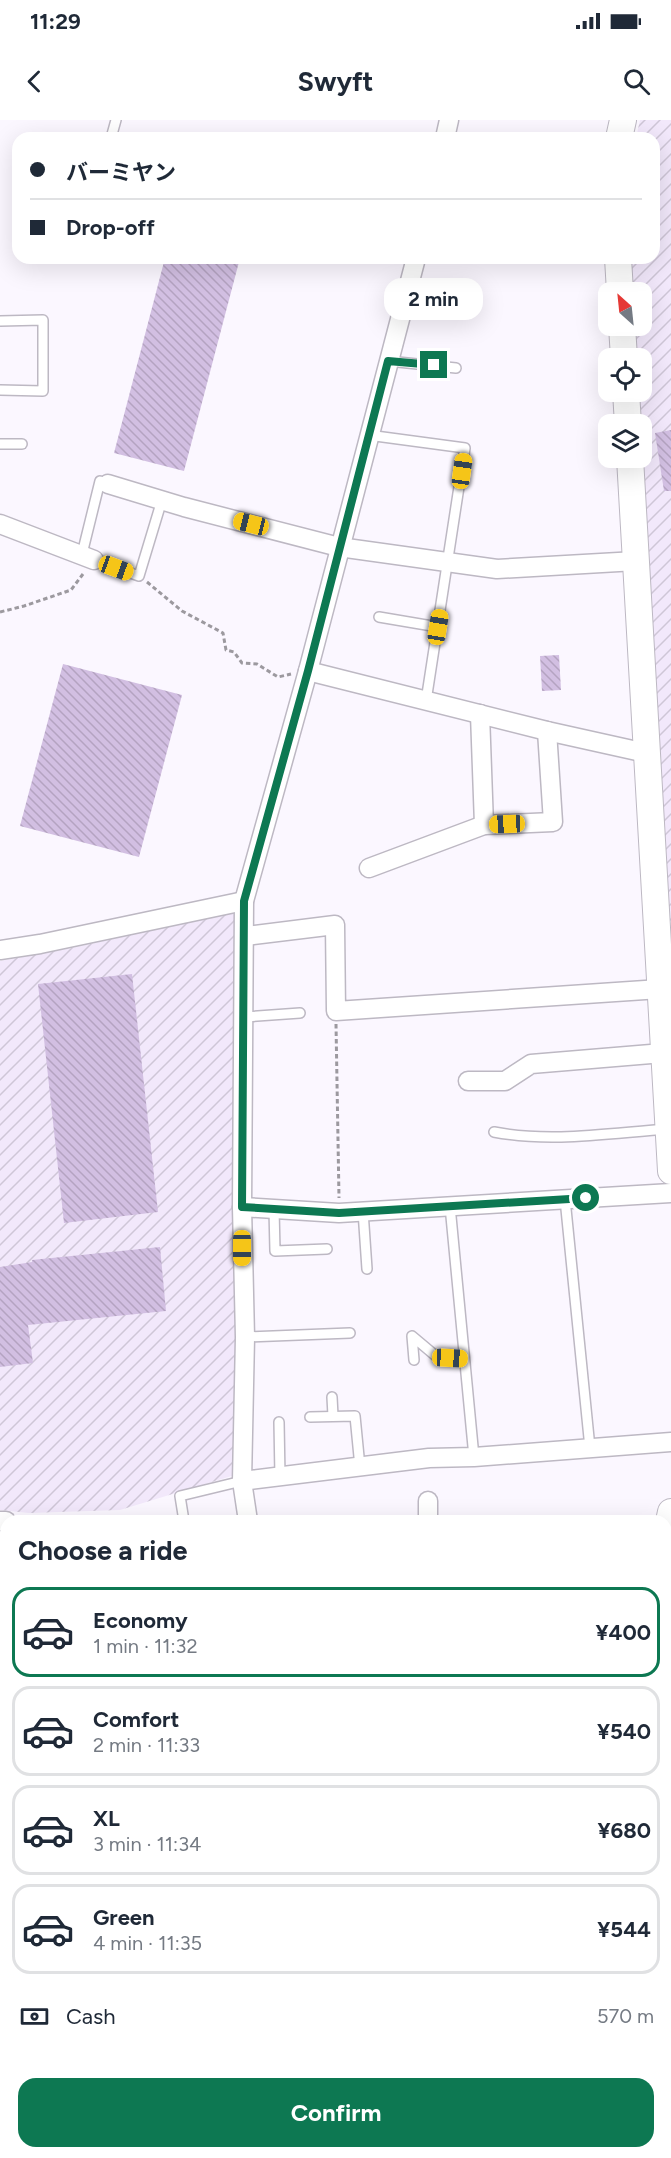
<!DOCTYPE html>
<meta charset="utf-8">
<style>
body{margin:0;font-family:Figtree,"Noto Sans JP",sans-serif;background:#f6f6f7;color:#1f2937;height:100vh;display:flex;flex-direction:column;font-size:22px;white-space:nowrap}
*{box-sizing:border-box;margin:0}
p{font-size:20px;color:#747a83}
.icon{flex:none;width:33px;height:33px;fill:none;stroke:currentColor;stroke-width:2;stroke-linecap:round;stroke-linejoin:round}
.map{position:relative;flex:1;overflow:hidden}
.details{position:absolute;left:0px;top:1395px;width:672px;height:644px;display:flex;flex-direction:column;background:#fff;border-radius:18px 18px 0 0;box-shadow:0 6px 24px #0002}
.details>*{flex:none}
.guide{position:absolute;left:12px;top:12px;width:648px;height:132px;border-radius:18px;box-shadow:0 6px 24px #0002;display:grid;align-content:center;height:132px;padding:0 18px;background:#fff}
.needle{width:39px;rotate:333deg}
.controls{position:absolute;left:598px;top:162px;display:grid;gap:12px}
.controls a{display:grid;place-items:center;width:54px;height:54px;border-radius:12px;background:#fff;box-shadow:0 6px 24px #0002;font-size:30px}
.end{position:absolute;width:27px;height:27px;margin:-14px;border:8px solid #0d7852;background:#fff;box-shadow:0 0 0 3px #fff}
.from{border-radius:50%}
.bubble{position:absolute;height:42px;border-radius:18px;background:#fff;box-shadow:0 6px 24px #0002;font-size:20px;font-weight:700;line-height:42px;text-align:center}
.car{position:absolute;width:18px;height:36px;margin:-18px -9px;border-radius:8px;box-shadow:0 0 4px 2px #0007;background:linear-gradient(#f5c518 24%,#345 0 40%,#f5c518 0 76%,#345 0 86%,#f5c518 0)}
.guide b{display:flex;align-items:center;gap:21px;height:57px;font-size:22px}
.guide b+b{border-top:2px solid #e0e1e3}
.guide i{width:15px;height:15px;background:#1f2937}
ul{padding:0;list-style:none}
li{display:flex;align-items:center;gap:18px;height:90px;margin:0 12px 9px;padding:0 6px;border:3px solid #e0e1e3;border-radius:18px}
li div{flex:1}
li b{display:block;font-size:22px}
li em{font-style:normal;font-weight:700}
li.current{border-color:#0d7852}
li>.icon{width:54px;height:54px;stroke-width:1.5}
h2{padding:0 18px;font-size:27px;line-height:72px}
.pay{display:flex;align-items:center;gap:15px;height:66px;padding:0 18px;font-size:22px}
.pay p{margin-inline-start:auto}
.action{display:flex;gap:12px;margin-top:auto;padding:12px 18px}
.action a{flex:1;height:69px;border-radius:18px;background:#0d7852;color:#fff;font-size:24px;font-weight:700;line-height:69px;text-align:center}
.status{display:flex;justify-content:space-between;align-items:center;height:42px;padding:0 30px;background:#fff;direction:ltr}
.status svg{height:16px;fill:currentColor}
header{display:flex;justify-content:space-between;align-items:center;height:78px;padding:0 18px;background:#fff;font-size:27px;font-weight:700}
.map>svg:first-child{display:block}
</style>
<div class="status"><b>11:29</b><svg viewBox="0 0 49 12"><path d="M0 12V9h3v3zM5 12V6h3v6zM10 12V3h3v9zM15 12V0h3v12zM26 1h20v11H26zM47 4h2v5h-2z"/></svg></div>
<header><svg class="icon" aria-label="back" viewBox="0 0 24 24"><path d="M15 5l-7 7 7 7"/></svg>Swyft<svg class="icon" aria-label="search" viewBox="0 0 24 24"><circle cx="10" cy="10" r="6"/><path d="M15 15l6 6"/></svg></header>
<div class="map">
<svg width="671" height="2038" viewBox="0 0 671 2038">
<defs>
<pattern id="industrial-furrows" width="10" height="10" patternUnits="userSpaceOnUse" patternTransform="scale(1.5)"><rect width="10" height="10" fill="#f2e8fb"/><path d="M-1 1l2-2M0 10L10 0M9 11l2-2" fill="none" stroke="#cfc6d7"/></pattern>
<pattern id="building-back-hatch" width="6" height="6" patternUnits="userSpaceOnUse" patternTransform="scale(1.5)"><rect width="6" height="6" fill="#d2bfe2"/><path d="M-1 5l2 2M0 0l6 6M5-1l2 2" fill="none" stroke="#b4a3c1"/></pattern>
</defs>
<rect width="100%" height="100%" fill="#fbf7ff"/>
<g fill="url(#industrial-furrows)">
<path d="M640,0H671V801H668L642,338V304H638L636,272H642V238H634L632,206H642V172H630V138H654V18H636Z"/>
<path d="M235,792V1355L120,1390L29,1393L0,1390V841L72,828Z"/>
</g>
<g fill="url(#building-back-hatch)">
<path d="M165,138H240L184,351L114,333Z"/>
<path d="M671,310V371H664L655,313Z"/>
<path d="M559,535L561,570L542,571L540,536Z"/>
<path d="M63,544L182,575L139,737L20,706Z"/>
<path d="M132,854L158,1092L64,1103L38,864Z"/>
<path d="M160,1127L166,1191L28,1205L33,1243L0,1247V1147L32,1142V1140Z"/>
</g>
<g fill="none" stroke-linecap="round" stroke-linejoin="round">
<g stroke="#bdb8c3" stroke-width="12">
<g id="lane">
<path d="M111,18L116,0"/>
<path d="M408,167L466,177"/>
<path d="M0,201L43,200V271L0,270"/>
<path d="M388,241L456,248"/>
<path d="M368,315L465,328L426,581"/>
<path d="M0,324H22"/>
<path d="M82,434L100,361L108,364"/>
<path d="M94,440L139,456L162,380"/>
<path d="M379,497L438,507"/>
<path d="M245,897L300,893"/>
<path d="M494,1012C551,1023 610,1013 668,1009"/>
<path d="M565,1079L590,1328"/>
<path d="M450,1086L474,1337"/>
<path d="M274,1089L275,1131L327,1129"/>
<path d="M363,1091L367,1149"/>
<path d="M245,1217L350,1213"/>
<path d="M414,1240L412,1216L437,1237L464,1239"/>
<path d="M332,1277L333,1296"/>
<path d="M310,1297L355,1296L360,1347"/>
<path d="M279,1302L280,1357"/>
<path d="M184,1401L180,1376L242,1361"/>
<path d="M211,2032V2038"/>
<path d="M468,2032L469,2038"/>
<path d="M69,2038V2032"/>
</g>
</g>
<g stroke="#bdb8c3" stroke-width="21">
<g id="street">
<path d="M445,18L449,0"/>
<path d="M108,364L184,387L339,427L497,449L636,441"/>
<path d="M0,404L94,440"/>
<path d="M308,551L547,611L646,633"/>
<path d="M480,594L484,705"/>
<path d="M369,748L484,705L553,702L547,611"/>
<path d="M246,816L335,805L336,891L660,869"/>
<path d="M0,830L40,824L244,781"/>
<path d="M468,961H505L531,944L663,933"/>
<path d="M242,1087L339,1093L671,1073"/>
<path d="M242,1361L429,1338L474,1337L671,1322"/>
<path d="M0,1401H6"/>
<path d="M248,1401L242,1361L245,1217L242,1087L244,781L308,551L416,138"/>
<path d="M428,1401V1381"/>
<path d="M0,1467H6"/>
<path d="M0,1532L6,1531"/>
<path d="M0,1610H6"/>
<path d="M0,1711H6"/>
<path d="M0,1999L6,1996"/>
<path d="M167,2032L168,2038"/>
</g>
</g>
<g stroke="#bdb8c3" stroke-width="28">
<g id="secondary">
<path d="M619,18L623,0"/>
<path d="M618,138L620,172"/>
<path d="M622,206L624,238"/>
<path d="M626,272L628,304"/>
<path d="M630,338L671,1051"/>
<path d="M666,1415L671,1392"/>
<path d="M666,1679L671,1680"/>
<path d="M666,1910L671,1911"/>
<path d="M550,2038L551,2032"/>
</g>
</g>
<g stroke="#9c999f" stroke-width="3" stroke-dasharray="4.5 3" stroke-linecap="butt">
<path d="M147,462L182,491L223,513L226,530L234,532L242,543L257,544L278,557L291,554"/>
<path d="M0,492L24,486L71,470L83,454"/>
<path d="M336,904L339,1078"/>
</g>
<use href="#lane" stroke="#fff" stroke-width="9"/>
<use href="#street" stroke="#fff" stroke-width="18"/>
<use href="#secondary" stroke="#fff" stroke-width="26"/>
</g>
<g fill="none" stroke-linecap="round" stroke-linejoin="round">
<path stroke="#0d7852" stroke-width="8" d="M434,245L388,241L308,551L244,781L242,1087L339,1093L586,1078"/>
</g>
</svg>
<div class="controls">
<a><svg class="needle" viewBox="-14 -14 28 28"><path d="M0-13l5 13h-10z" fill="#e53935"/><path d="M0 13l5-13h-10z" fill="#747a83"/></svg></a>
<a><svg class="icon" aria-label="locate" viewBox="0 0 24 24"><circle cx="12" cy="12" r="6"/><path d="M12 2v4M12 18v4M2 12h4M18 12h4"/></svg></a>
<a><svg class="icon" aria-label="layers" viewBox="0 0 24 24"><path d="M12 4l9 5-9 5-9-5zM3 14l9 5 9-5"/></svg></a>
</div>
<i class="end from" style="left:586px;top:1078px"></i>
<i class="end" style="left:434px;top:245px"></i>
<div class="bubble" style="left:384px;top:158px;width:99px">2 min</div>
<i class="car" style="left:462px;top:351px;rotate:8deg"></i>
<i class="car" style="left:251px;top:404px;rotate:284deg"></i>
<i class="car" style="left:116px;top:448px;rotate:110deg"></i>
<i class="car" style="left:438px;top:507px;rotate:9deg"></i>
<i class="car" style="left:507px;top:704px;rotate:268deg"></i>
<i class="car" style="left:242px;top:1128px;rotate:180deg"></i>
<i class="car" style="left:450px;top:1238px;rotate:93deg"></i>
<div class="guide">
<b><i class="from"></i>バーミヤン</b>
<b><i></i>Drop-off</b>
</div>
<section class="details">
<h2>Choose a ride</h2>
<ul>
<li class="current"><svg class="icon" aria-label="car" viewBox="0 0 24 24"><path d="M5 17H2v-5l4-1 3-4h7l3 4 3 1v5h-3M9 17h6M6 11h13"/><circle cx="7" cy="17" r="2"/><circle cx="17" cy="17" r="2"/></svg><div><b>Economy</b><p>1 min · 11:32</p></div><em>¥400</em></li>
<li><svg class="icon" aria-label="car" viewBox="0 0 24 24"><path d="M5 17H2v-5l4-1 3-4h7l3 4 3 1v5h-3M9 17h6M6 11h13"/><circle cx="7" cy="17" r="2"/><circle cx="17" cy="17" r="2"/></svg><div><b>Comfort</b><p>2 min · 11:33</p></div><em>¥540</em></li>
<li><svg class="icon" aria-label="car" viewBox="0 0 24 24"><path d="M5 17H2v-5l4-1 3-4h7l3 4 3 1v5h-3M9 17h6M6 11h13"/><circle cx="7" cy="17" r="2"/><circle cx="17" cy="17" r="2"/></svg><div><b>XL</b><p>3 min · 11:34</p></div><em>¥680</em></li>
<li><svg class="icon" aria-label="car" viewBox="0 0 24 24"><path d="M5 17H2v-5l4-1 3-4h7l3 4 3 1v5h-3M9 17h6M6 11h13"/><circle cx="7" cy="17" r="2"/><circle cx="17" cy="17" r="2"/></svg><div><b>Green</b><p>4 min · 11:35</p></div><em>¥544</em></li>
</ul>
<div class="pay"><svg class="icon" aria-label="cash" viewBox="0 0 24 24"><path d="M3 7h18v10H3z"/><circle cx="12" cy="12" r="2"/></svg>Cash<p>570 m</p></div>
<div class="action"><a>Confirm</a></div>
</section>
</div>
